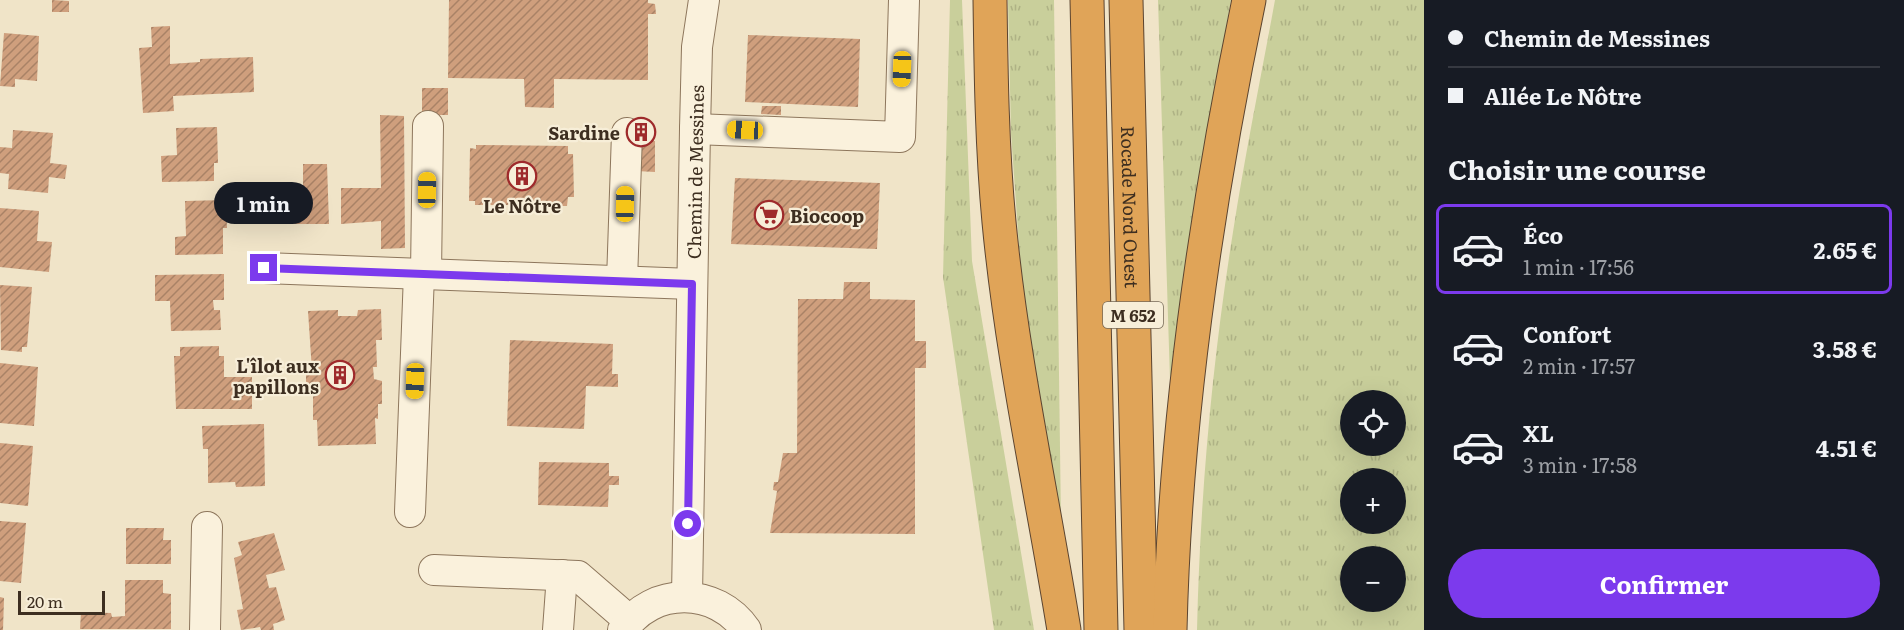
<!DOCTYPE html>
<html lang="fr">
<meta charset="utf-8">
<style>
body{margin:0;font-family:Literata,serif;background:#20242c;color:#f1f3f6;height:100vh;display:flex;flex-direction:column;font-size:22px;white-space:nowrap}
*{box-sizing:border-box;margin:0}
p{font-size:20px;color:#9ea1a6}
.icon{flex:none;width:33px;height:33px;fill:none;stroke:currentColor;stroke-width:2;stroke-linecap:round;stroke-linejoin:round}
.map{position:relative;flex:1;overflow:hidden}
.side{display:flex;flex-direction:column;background:#171b24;width:480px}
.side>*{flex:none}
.banner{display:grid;align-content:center;height:132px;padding:0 24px;background:#171b24}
.controls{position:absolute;left:1340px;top:390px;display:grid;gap:12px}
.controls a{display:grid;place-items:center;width:66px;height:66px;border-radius:50%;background:#171b24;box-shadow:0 6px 24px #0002;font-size:30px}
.scale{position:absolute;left:18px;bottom:15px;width:87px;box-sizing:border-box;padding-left:6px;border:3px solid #3d2e20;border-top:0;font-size:16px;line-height:21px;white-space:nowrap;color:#3d2e20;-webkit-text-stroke:4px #f7eed8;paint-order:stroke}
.end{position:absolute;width:27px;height:27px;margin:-14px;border:8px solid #7c3aed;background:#fff;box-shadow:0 0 0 3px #fff}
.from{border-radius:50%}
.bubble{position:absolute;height:42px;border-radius:21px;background:#171b24;box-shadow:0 6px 24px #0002;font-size:20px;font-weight:700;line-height:42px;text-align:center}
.car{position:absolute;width:18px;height:36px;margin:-18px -9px;border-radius:8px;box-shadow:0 0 4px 2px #0007;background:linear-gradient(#f5c518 24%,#345 0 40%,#f5c518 0 76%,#345 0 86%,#f5c518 0)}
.banner b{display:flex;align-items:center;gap:21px;height:57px;font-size:22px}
.banner b+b{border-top:2px solid #363941}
.banner i{width:15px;height:15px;background:#f1f3f6}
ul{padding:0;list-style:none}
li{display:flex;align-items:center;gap:18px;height:90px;margin:0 12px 9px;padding:0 12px;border:3px solid transparent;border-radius:9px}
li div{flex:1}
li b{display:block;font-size:22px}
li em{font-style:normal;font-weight:700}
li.on{border-color:#7c3aed}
li>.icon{width:54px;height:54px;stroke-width:1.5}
h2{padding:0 24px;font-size:27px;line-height:72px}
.primary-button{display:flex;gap:12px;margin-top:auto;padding:12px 24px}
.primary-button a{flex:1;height:69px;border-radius:36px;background:#7c3aed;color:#fff;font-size:24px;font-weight:700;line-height:69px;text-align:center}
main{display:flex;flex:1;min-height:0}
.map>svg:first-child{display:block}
</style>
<main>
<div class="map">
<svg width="1424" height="630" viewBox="0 0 1424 630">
<defs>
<pattern id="grass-tufts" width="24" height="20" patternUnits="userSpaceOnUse" patternTransform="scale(1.5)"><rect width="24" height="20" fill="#c9cf9b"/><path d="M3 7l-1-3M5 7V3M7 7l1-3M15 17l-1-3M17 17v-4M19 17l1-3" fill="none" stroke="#aeb285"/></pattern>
<pattern id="building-hatch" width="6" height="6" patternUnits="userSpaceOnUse" patternTransform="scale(1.5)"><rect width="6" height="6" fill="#cf9f7d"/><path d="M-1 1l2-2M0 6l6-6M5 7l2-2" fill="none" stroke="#a98266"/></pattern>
</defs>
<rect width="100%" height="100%" fill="#f0e4c8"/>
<g fill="url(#grass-tufts)" fill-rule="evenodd">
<path d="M950,0H962L972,261L1034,630H994L943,277Z"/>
<path d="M1008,0H1054L1061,523L1022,289L1011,133Z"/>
<path d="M1158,0H1231L1201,169L1170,380Z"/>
<path d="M1275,0H1424V630H1197C1200,498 1212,363 1233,232C1245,155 1261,77 1275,0ZM1350,400H1395V446H1350ZM1350,478H1395V524H1350ZM1350,556H1395V602H1350Z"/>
</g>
<g fill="url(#building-hatch)">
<path d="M52,0L69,1V12H52Z"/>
<path d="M449,0H648V3L655,4L656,14H648V80L554,79V108L525,107L524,79L448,78Z"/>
<path d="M170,26V64L200,62V59L253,57L254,92L173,96L174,111L143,113L139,48L152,47L151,27Z"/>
<path d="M4,33L39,36L37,81L15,79V87L0,86Z"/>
<path d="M748,35L860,39L858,107L745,102Z"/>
<rect x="422" y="88" width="26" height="27"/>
<path d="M762,106H781V115L761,114Z"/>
<path d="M380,115L404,116L405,248L381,249V221L341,224V188H381Z"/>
<path d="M636,126H647V139L636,138Z"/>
<path d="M217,127L218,163H214V181L162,182L161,156L177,155L176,128Z"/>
<path d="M13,130L53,133L50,163L67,165L65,179L49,177L48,193L8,189L9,174L0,173V147L12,148Z"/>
<path d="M637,140L655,141V172L636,171Z"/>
<path d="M476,145L568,146V154H573L574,197H568L567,206H529V202H517V205H475V201H469L470,148L476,149Z"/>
<path d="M303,164H327L329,224H283L282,186L303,185Z"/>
<path d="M735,178L880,183L877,249L731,244Z"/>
<path d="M226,200L227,228H223V254L175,255V237L186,236L185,201Z"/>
<path d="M0,208L39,211L37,241L52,242L49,272L0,267Z"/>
<path d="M224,274V300H213L214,310H220L221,330L171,331L170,301H155V275Z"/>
<path d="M844,282H870V299L915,300V341H926V368H915V534L770,533L777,491L773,490L774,482H778L783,453H797L798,299H843Z"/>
<path d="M0,285L32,287L27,347H22V352L1,350Z"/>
<path d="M381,309L382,340H376L377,367H373L374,379L382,381V404H378V419L375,418L376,444L318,446L317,420H313V393H306V370L312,371L308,311L338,310V316H357L358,310Z"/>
<path d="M510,340L613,344L612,374H618V387L586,386L584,429L507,426Z"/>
<path d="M219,346V356H224V377H252V409H176L174,356H180V347Z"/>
<path d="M0,363L38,367L34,426L0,423Z"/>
<path d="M264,424L265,486L236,487L235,482L208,483V449H203L202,426Z"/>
<path d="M0,443L33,446L28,506L0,503Z"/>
<path d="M539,462L609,463V476H619V485H609L608,507L538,505Z"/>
<path d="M0,521L26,523L21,583L0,581Z"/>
<path d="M126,528H164L163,540H171V564H126Z"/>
<path d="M274,533L285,570L266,575L269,588L276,587L285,620L273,624L274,630H261L260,627L241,630L237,610L243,609L234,558L242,555L238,542Z"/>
<path d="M125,580H163V593L171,594V629H80L81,612L111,613L112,617L125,616Z"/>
<path d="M0,597L4,598L3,630H0Z"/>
</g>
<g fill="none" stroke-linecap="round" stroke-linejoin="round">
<g stroke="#8d765c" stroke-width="32">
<g id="minor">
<path d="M695,129L900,137L904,0"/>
<path d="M264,268L692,284"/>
<path d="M426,274L428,126"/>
<path d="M622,281L627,133"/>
<path d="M410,512L419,274"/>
<path d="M434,570L578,576L630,621"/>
<path id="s1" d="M687,596L695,129L697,47L704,0"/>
<path d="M205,630L207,527"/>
<path d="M558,630L562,575"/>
<path d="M623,630C652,586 717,587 746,630"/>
</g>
</g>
<g stroke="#5b4430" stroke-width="35">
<g id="highway">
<path d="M990,0C991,74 992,148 999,222C1012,359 1042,494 1064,630"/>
<path d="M1087,0L1101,630"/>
<path id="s2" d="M1126,0L1141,630"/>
<path d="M1170,630C1175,419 1206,207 1249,0"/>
</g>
</g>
<use href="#minor" stroke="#faf1dc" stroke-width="30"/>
<use href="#highway" stroke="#e0a458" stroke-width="33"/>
</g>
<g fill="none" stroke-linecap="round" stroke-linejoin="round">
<path stroke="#7c3aed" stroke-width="8" d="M264,268L692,284L688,524"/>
</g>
<defs>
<g id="building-ring" transform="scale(1.5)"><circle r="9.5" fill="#f7eed8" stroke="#9e2a2b" stroke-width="1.5"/><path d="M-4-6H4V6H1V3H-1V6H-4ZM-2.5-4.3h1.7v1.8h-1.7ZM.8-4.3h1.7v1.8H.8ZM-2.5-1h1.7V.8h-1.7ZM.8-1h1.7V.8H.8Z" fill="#9e2a2b"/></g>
<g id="supermarket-ring" transform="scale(1.5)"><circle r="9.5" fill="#f7eed8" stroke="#9e2a2b" stroke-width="1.5"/><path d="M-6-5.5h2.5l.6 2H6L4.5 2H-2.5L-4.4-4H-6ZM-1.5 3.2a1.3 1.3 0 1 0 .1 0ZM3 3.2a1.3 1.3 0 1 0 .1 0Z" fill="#9e2a2b"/></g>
</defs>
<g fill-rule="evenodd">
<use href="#building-ring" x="641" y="132"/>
<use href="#building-ring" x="522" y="176"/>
<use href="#supermarket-ring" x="769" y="215"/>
<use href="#building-ring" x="340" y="375"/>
</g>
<g text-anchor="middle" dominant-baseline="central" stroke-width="4.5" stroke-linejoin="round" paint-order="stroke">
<rect fill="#f7eed8" stroke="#756857" stroke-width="1.5" x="1103" y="302" width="60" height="26" rx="4.5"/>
<g font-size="16" font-weight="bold" fill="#3d2e20">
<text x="1133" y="315">M 652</text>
</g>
<g font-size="18" font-weight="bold" fill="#3d2e20" stroke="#f7eed8" text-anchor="end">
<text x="620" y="132">Sardine</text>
<text x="522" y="205" text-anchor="middle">Le Nôtre</text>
<text x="790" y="215" text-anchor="start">Biocoop</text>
<text x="319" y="365">L'îlot aux<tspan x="319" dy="21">papillons</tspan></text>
</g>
<g font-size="18" fill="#3d2e20" stroke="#f7eed8">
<text stroke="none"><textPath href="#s1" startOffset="424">Chemin de Messines</textPath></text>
<text stroke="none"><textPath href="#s2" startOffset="207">Rocade Nord Ouest</textPath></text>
</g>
</g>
</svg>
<div class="controls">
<a><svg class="icon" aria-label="locate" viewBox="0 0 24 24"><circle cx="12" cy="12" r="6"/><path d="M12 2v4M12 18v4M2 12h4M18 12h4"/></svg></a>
<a>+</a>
<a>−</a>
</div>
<div class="scale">20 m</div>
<i class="end from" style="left:688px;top:524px"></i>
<i class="end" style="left:264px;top:268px"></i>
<div class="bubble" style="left:214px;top:182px;width:99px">1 min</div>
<i class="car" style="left:902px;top:69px;rotate:182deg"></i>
<i class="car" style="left:745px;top:130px;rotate:273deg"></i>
<i class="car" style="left:427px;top:190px;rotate:1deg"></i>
<i class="car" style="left:625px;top:204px;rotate:1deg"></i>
<i class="car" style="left:415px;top:381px;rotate:182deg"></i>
</div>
<section class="side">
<div class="banner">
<b><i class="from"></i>Chemin de Messines</b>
<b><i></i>Allée Le Nôtre</b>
</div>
<h2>Choisir une course</h2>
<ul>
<li class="on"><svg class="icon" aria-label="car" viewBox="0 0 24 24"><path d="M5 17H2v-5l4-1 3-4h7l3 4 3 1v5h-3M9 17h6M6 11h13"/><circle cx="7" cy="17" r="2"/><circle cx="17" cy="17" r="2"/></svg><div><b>Éco</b><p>1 min · 17:56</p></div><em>2.65 €</em></li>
<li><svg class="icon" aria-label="car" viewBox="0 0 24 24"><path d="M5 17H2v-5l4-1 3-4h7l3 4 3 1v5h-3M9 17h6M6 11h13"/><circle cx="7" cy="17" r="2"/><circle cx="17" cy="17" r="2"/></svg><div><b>Confort</b><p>2 min · 17:57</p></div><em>3.58 €</em></li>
<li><svg class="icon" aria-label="car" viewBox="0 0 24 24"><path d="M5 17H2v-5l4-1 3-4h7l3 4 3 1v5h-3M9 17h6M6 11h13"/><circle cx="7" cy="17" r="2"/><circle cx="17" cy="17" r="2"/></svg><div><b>XL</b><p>3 min · 17:58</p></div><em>4.51 €</em></li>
</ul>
<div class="primary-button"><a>Confirmer</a></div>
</section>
</main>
